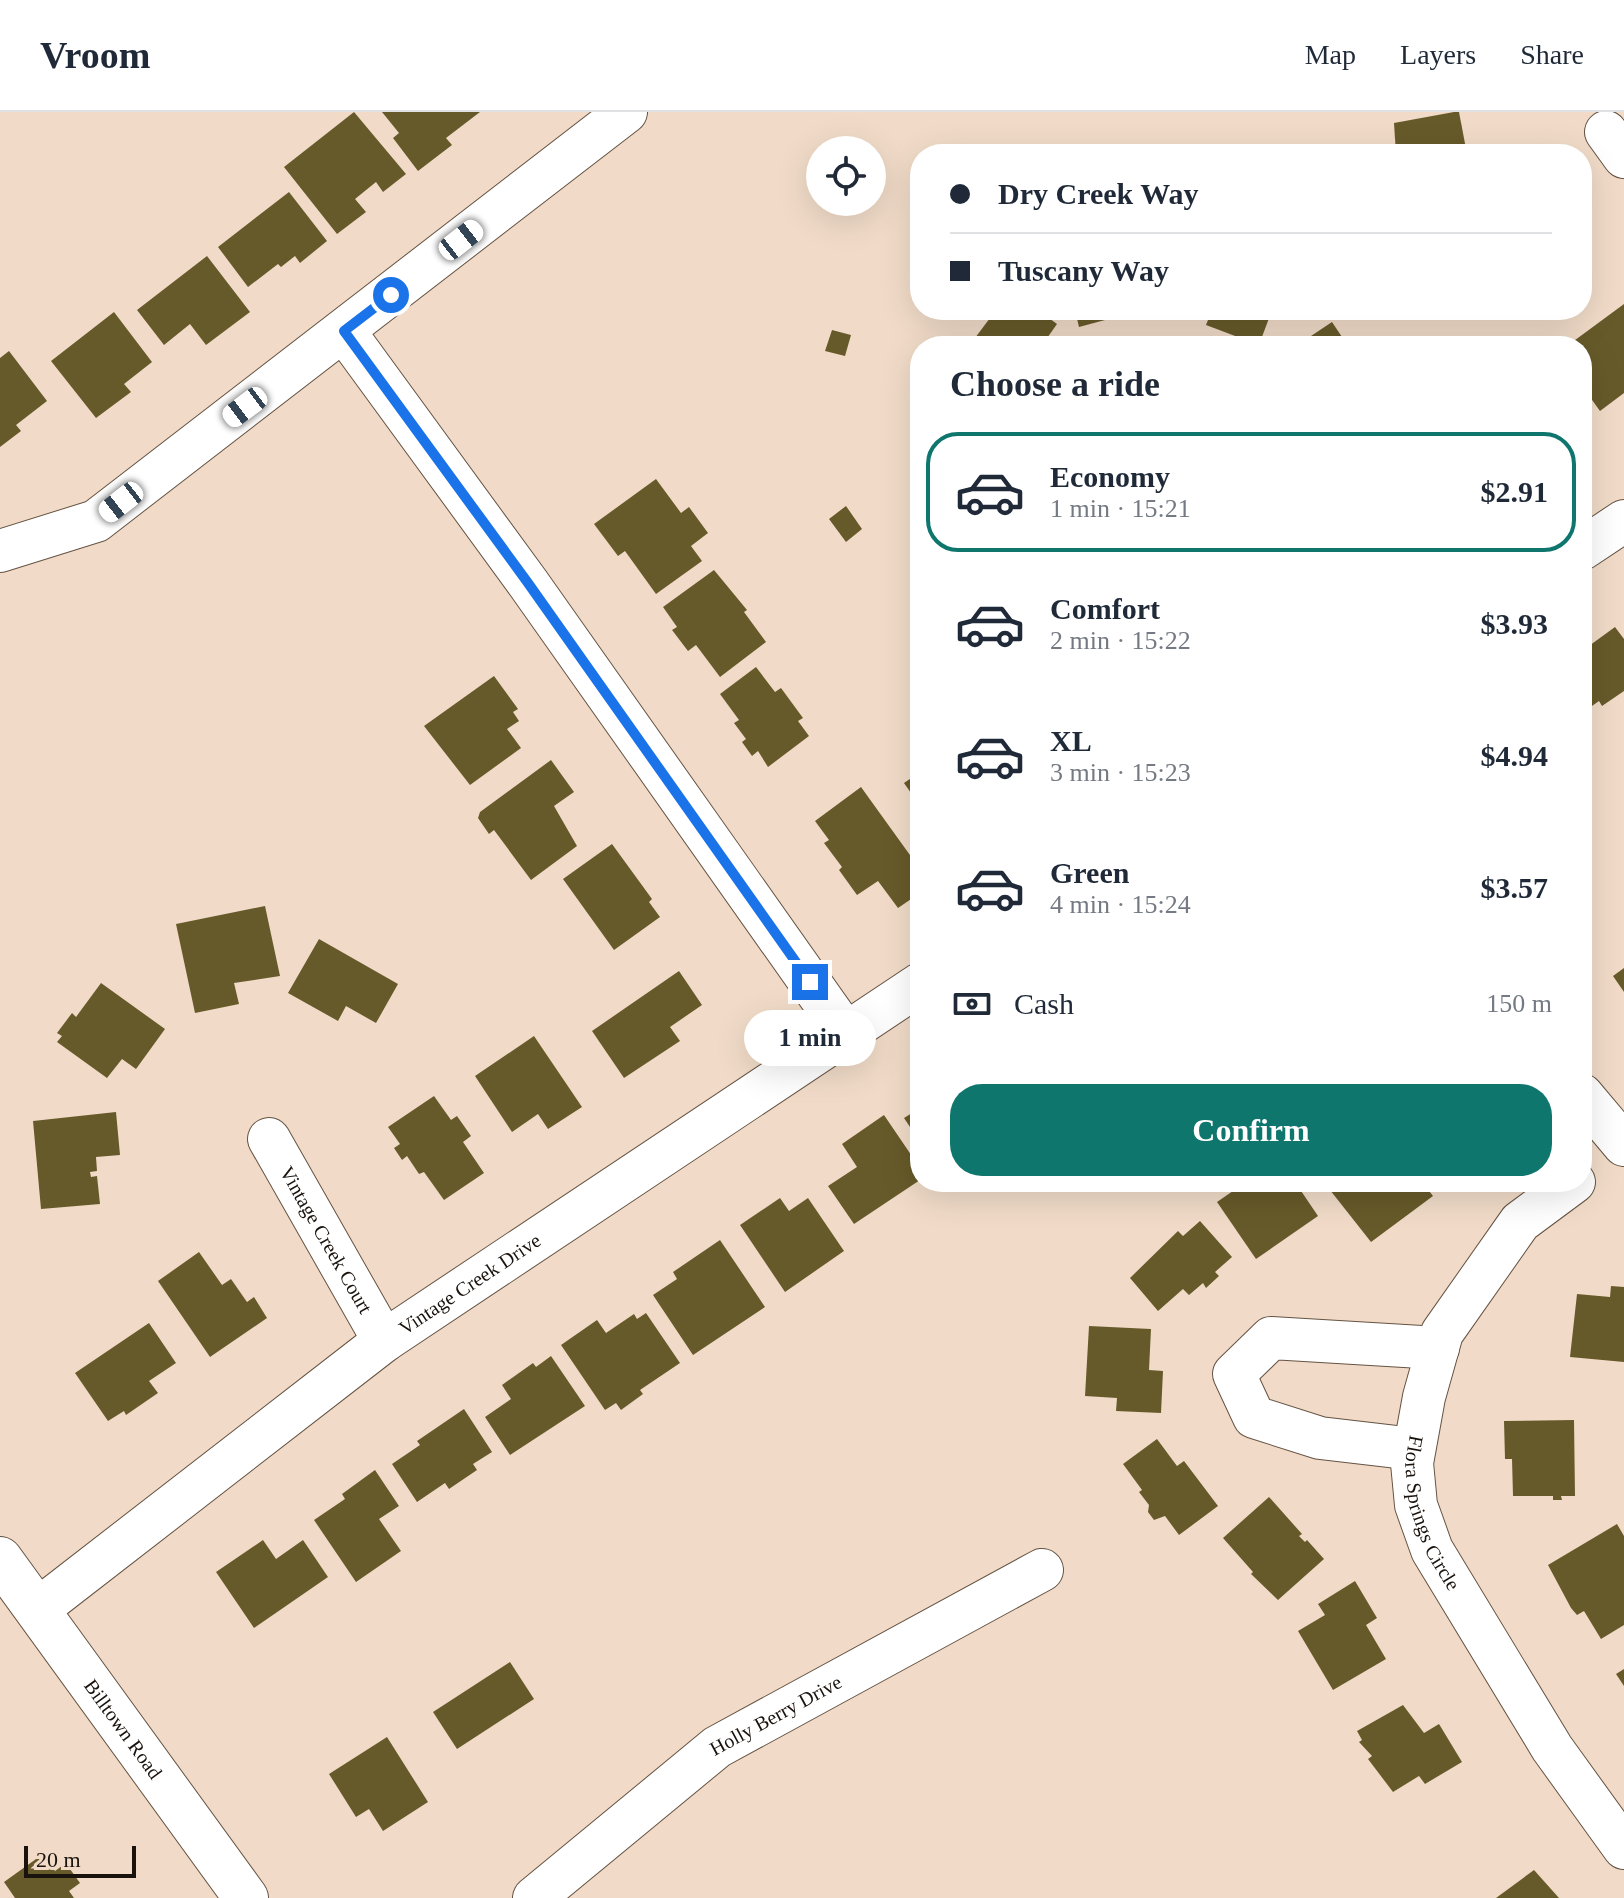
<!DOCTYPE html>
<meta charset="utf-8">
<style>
body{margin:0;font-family:Georgia,serif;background:#f6f6f7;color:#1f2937;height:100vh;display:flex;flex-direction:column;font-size:30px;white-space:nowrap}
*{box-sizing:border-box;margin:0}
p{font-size:26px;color:#747a83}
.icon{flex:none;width:44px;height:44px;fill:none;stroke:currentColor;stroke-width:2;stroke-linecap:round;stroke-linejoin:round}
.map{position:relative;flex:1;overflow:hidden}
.details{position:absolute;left:910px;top:224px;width:682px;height:856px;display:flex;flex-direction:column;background:#fff;border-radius:32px;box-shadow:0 8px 32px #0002}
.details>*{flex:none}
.banner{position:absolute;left:910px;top:32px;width:682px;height:176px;border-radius:32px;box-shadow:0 8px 32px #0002;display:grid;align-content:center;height:176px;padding:0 40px;background:#fff}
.tools{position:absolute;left:806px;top:24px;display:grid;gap:16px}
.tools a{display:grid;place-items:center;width:80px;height:80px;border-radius:50%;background:#fff;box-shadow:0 8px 32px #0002;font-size:40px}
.scale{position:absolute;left:24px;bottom:20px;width:112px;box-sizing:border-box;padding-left:8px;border:4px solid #1a120c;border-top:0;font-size:22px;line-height:28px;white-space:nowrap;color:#1a120c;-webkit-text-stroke:6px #f1dbc8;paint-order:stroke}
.end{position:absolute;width:36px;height:36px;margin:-18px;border:10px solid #1a73e8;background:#fff;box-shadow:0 0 0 4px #fff}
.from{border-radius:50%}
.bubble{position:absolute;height:56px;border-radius:28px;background:#fff;box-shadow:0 8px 32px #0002;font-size:26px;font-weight:700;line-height:56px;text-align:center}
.car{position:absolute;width:24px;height:48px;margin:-24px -12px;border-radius:10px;box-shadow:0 0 6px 2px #0007;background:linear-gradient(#fff 24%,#345 0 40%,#fff 0 76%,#345 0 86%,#fff 0)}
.banner b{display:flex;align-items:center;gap:28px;height:76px;font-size:30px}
.banner b+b{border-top:2px solid #e0e1e3}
.banner i{width:20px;height:20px;background:#1f2937}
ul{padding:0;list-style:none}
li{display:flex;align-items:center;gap:24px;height:120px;margin:0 16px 12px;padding:0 24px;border:4px solid transparent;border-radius:32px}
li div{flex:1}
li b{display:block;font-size:30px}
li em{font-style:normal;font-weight:700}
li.current{border-color:#0f766e}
li>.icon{width:72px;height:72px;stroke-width:1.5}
h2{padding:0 40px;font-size:36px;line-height:96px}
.pay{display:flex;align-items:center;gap:20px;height:88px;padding:0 40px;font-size:30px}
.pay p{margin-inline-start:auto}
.button{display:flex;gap:16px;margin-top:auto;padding:16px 40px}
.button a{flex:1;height:92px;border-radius:32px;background:#0f766e;color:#fff;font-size:32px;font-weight:700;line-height:92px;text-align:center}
header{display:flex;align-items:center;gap:48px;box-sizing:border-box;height:112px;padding:0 40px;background:#fff;border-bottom:2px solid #e0e1e3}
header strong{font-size:38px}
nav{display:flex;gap:44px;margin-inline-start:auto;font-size:28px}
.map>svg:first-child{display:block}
</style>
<header>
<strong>Vroom</strong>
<nav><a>Map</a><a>Layers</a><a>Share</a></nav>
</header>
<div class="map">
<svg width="1624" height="1786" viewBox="0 0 1624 1786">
<rect width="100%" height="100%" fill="#f1dbc8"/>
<g fill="#675a2a">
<path d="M354,0L406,62L383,80L376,70L355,87L366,100L337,122L284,55Z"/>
<path d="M382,0H480L446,26L452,33L418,59L393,26L399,21Z"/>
<path d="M1454,0H1459L1467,42H1396L1394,11Z"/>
<path d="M289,80L327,129L300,151L295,144L281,155L278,152L248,175L218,135Z"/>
<path d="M207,144L250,200L206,233L190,212L164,233L137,198Z"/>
<path d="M1624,192V281L1600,299L1582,274V234H1567Z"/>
<path d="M996,198H1038L1057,212L1045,229L1049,232L969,234Z"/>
<path d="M1075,198H1130L1131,201L1079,215Z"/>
<path d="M1212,198H1272L1259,233L1206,213Z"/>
<path d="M114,200L152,250L124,272L131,280L96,306L51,249Z"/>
<path d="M1332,210L1348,234H1296Z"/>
<path d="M832,218L851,223L845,244L825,239Z"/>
<path d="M9,239L47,289L16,313L21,319L0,335V246Z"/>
<path d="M656,367L681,401L689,395L708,421L691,434L702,449L656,482L625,439L618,444L594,412Z"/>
<path d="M846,394L862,417L846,430L829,407Z"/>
<path d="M714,458L747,498L744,500L766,530L720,565L696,533L688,539L672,518L677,515L663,495Z"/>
<path d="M1615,515L1624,527V579L1602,594L1599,589L1582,601V539Z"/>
<path d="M756,555L775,580L781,576L803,606L798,609L809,624L768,655L758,639L752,644L742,630L746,627L734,611L739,608L720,582Z"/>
<path d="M494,564L518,597L513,600L519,609L507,617L521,636L470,673L424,614Z"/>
<path d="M551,648L574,680L554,694L577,734L531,768L494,718L489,722L478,706L480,700Z"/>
<path d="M920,660V694L904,671Z"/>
<path d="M861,675L920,757V781L898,796L878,769L857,783L839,758L842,755L824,731L829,728L815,709Z"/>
<path d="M612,732L652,787L649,790L660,805L614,838L563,767Z"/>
<path d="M265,794L280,864L234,871L239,892L195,901L176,812Z"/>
<path d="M319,827L398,872L376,911L346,894L338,909L288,881Z"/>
<path d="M1624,856V880L1613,864Z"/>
<path d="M679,859L702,893L670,915L680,929L624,966L592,919Z"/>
<path d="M101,871L165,917L136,957L122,947L107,966L57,930L62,924L57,921L72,901L76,905Z"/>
<path d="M534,924L582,995L548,1017L538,1002L512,1020L475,964Z"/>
<path d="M434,984L451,1008L457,1004L471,1024L463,1030L484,1061L444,1088L424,1060L419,1062L407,1044L402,1048L394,1036L400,1032L388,1015Z"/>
<path d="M920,996V1030L904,1006Z"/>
<path d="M116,1000L120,1043L96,1045L97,1059L90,1060L91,1065L97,1064L100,1092L41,1097L33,1009Z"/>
<path d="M884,1003L920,1056V1068L854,1112L828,1074L857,1055L842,1032Z"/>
<path d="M1246,1070H1295L1318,1104L1256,1147L1217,1090Z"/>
<path d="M1340,1070H1422L1433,1084L1371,1130L1330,1078Z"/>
<path d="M780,1086L789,1099L808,1086L844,1139L785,1180L740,1113Z"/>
<path d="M1200,1109L1232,1145L1215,1160L1219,1164L1206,1176L1203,1171L1189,1183L1183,1177L1158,1199L1130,1166L1178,1119L1183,1124Z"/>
<path d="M720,1128L765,1195L693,1243L653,1183L677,1167L673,1160Z"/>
<path d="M199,1140L222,1173L231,1167L247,1190L254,1185L267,1206L210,1245L158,1169Z"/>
<path d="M1611,1174L1624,1175V1250L1570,1245L1577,1182L1610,1185Z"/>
<path d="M646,1201L680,1251L640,1278L643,1282L621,1298L616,1291L605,1298L561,1233L597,1208L606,1221L634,1202L637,1207Z"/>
<path d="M149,1211L176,1251L149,1269L158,1281L126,1303L124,1299L108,1309L75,1261Z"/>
<path d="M1089,1214L1151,1217L1149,1258L1163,1259L1161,1301L1116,1299L1117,1286L1085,1284Z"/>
<path d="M551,1244L585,1294L510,1343L485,1305L511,1287L502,1273L533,1251L536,1255Z"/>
<path d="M464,1297L492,1340L473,1352L477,1358L449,1377L445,1371L417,1390L392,1352L420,1333L417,1329Z"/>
<path d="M1574,1308L1575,1384H1561L1562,1388H1553V1384H1513L1512,1347H1505L1504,1309Z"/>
<path d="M1157,1327L1177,1354L1184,1349L1218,1394L1179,1423L1165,1404L1154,1408L1148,1400L1149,1393L1139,1380L1142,1378L1123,1352Z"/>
<path d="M375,1358L399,1394L379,1407L401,1439L356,1470L314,1408L345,1387L342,1382Z"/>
<path d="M1269,1385L1302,1422L1299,1424L1305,1430L1307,1428L1324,1447L1278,1488L1251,1462L1253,1460L1223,1426Z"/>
<path d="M1617,1412L1624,1424V1513L1601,1527L1584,1499L1577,1503L1571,1496L1548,1453Z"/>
<path d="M263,1428L276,1447L303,1428L328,1465L254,1516L216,1460Z"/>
<path d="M1355,1469L1377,1506L1366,1513L1386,1547L1333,1578L1298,1519L1325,1503L1318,1492Z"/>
<path d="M510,1550L534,1587L457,1637L433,1600Z"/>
<path d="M1624,1557V1574L1616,1562Z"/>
<path d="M1403,1593L1424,1621L1439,1612L1462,1650L1425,1672L1419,1664L1393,1680L1368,1647L1372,1644L1359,1630L1362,1628L1357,1619Z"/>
<path d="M387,1625L428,1690L383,1719L369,1697L356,1705L329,1662Z"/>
<path d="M43,1742L55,1759L66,1751L70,1757L80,1771L69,1779L74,1786H15L4,1770Z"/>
<path d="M1534,1758L1559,1786H1496Z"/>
</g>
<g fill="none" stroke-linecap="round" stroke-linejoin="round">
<g stroke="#655343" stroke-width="44">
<g id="street">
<path d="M1606,20L1624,45"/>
<path d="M344,219L528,471L845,920"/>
<path d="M1582,437L1624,409"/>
<path d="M0,439L96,409L626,0"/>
<path d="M1582,983L1624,1033"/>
<path id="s1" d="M269,1027L384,1229"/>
<path id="s2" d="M1574,1070L1520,1110L1442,1221L1424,1285L1412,1351L1416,1393L1432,1438L1552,1636L1624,1736"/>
<path d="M1414,1337L1320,1326L1254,1305L1234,1262L1271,1226L1438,1236"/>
<path id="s3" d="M37,1498L384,1229L920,872"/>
<path id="s4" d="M534,1786L717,1635L1042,1458"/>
</g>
</g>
<g stroke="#655343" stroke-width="46">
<g id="secondary">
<path id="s5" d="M0,1447L246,1786"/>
</g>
</g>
<use href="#street" stroke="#fff" stroke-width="42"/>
<use href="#secondary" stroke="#fff" stroke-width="44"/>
</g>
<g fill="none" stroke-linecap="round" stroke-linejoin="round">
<path stroke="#1a73e8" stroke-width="10" d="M391,183L344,219L528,471L810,870"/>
</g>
<g text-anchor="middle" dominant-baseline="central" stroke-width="8" stroke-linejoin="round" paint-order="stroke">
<g font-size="20" fill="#1a120c" stroke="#f1dbc8">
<text stroke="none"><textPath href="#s1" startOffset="116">Vintage Creek Court</textPath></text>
<text stroke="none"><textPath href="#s3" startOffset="542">Vintage Creek Drive</textPath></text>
<text stroke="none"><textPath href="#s2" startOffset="390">Flora Springs Circle</textPath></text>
<text stroke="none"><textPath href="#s4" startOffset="304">Holly Berry Drive</textPath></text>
<text stroke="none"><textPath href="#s5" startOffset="210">Billtown Road</textPath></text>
</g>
</g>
</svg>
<div class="tools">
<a><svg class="icon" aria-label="locate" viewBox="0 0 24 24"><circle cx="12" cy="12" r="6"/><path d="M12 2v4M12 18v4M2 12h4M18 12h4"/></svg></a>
</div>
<div class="scale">20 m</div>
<i class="end from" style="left:391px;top:183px"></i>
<i class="end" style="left:810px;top:870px"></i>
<div class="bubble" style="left:744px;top:898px;width:132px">1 min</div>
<i class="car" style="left:461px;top:128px;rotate:52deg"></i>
<i class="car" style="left:245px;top:295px;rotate:233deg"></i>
<i class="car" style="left:121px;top:390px;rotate:232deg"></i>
<div class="banner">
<b><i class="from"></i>Dry Creek Way</b>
<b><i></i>Tuscany Way</b>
</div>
<section class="details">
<h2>Choose a ride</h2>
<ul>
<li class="current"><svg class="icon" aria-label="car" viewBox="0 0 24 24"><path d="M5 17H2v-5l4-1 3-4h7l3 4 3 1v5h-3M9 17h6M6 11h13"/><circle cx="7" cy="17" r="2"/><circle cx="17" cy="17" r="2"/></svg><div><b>Economy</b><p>1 min · 15:21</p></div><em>$2.91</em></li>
<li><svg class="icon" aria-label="car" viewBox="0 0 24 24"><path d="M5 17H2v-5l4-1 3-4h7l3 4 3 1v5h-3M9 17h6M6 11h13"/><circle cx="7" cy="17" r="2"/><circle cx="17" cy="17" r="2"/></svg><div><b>Comfort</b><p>2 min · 15:22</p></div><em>$3.93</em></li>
<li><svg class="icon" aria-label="car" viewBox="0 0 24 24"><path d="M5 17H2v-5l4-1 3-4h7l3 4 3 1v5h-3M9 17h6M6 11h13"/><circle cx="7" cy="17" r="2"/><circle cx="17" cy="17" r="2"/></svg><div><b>XL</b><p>3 min · 15:23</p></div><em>$4.94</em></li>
<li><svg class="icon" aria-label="car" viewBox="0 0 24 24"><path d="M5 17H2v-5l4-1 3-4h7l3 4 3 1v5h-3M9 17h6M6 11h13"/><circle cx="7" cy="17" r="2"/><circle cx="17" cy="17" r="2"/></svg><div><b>Green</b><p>4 min · 15:24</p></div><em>$3.57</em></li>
</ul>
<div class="pay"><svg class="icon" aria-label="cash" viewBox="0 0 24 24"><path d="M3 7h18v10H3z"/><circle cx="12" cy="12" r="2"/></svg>Cash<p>150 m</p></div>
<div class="button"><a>Confirm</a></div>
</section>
</div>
